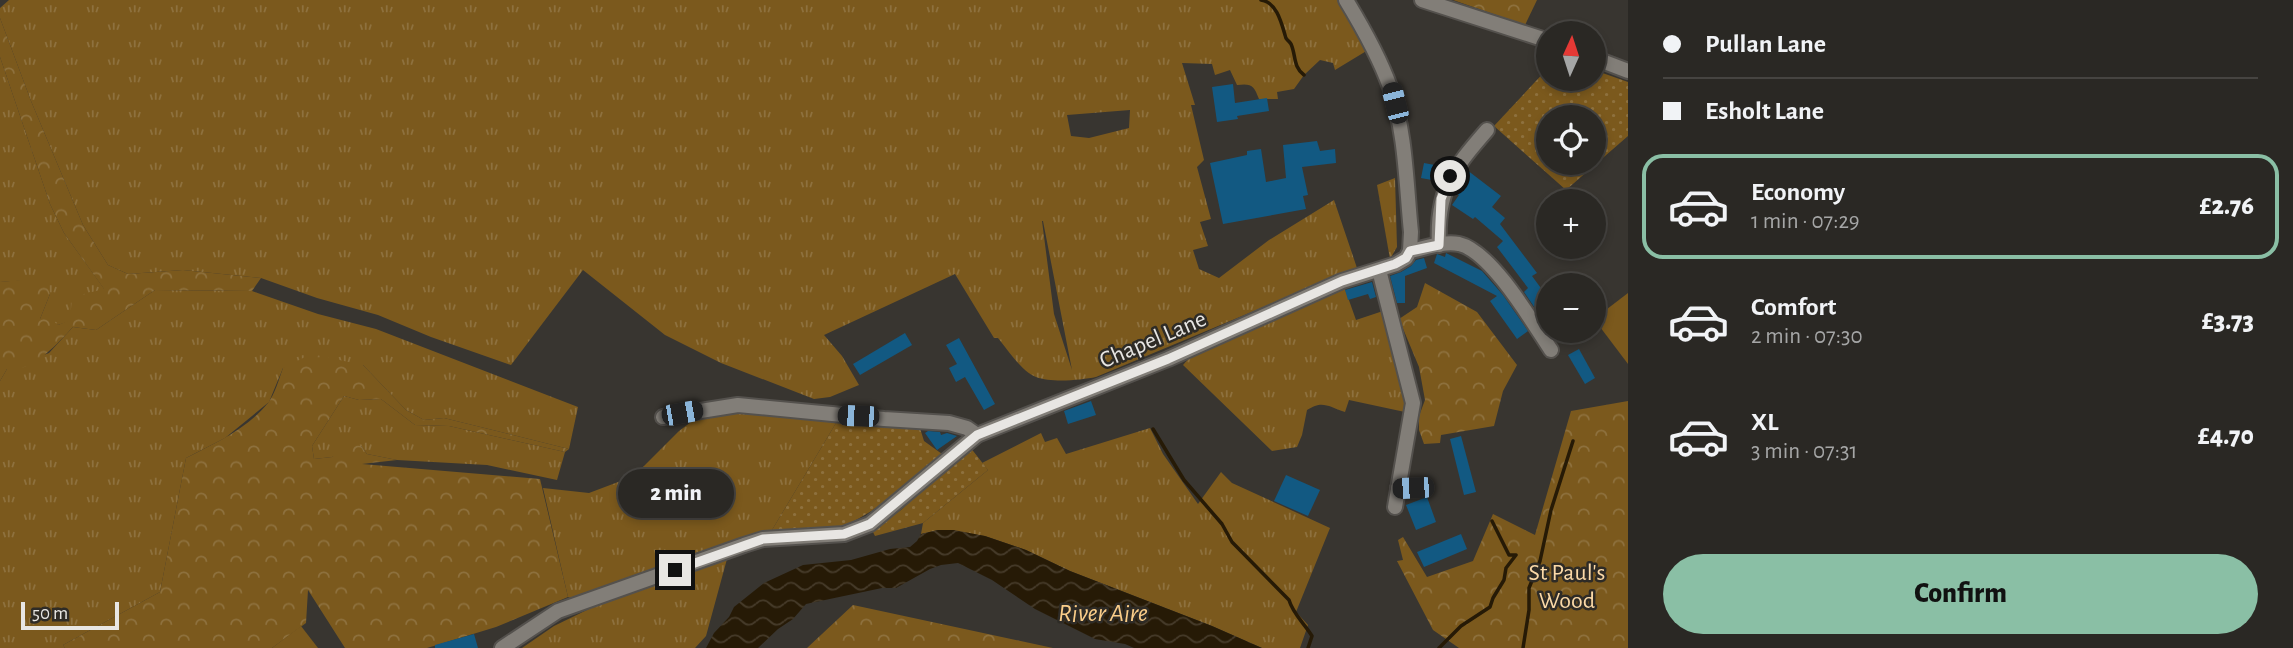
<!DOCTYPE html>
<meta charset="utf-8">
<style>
body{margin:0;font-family:"Alegreya Sans",sans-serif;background:#363431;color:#f1f3f6;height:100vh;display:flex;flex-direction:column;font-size:26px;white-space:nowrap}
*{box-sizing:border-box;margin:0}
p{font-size:23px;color:#a5a6a6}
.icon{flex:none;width:38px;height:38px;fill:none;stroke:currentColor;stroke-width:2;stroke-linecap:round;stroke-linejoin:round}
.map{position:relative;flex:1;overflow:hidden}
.drawer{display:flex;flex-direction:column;background:#2a2824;width:665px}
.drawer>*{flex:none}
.banner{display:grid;align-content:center;height:154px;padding:0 35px;background:#2a2824}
.needle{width:46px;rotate:3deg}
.tools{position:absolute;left:1536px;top:21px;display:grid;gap:14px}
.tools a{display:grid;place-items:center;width:70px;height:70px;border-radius:50%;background:#2a2824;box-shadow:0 4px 10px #0003,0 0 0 2px #464441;font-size:35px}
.scale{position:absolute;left:21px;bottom:18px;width:98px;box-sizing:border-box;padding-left:7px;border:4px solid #e8e6e3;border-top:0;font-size:19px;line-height:24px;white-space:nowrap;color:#e8e6e3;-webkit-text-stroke:5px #2e2b26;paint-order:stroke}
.end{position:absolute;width:32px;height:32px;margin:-16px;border:9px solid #e8e6e3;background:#111;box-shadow:0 0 0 4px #111}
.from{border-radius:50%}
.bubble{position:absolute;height:49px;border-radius:24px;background:#2a2824;box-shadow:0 4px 10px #0003,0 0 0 2px #464441;font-size:23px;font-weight:800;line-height:49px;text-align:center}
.car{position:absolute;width:21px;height:42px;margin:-21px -10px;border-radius:9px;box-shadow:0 0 5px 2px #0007;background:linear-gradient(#222 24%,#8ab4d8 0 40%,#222 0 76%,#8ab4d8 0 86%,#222 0)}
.banner b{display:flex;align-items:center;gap:24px;height:66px;font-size:26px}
.banner b+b{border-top:2px solid #464441}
.banner i{width:18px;height:18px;background:#f1f3f6}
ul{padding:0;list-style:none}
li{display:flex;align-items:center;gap:21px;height:105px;margin:0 14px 10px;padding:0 21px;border:4px solid transparent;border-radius:21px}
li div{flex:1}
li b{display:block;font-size:26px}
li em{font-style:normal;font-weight:800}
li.active{border-color:#8abfa5}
li>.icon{width:63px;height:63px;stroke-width:1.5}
.cta{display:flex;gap:14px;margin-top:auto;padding:14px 35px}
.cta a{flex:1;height:80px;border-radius:42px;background:#8abfa5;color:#111;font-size:28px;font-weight:800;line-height:80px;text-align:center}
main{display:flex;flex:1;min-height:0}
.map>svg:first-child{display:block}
</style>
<main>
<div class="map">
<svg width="1628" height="648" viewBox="0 0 1628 648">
<defs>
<pattern id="grass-tufts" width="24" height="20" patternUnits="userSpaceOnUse" patternTransform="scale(1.75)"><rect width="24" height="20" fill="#7b591d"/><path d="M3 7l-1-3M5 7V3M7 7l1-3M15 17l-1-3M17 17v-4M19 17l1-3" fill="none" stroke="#8e713e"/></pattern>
<pattern id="forest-crowns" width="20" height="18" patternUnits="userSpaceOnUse" patternTransform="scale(1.75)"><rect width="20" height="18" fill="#7b591d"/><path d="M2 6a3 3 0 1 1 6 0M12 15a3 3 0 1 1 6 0" fill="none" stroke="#8e713e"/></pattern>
<pattern id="garden-dots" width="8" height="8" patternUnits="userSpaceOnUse" patternTransform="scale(1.75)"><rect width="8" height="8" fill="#7b591d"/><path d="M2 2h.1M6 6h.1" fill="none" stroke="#8e713e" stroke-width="1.8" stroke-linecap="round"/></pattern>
<pattern id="water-waves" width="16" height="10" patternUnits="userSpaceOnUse" patternTransform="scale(1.75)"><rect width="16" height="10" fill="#261a06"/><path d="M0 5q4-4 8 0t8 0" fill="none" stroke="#463b2a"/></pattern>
</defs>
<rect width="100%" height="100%" fill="#383530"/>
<g fill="url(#grass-tufts)" fill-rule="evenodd">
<path d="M9,0H1340L1368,50L1335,70L1333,63L1320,60L1304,75L1294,89L1277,92L1278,99H1259C1254,86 1252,83 1237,85L1230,70L1215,75L1212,64L1182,63L1195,105H1191L1204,160L1197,167L1211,219L1200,222L1208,246L1193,250L1199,269L1219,278L1269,240L1334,200L1357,268L1096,377C1081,380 1052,383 1036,377C1021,371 1008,350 998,338H994L955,274L824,335L842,356L859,385L830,397L814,399L721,363L665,335L583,270L511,365L431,337L378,315L317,298L261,278L183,270L128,274L108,265L83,225L31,101L0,18V8ZM1130,110L1129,128L1089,138L1071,136L1067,115ZM1042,221H1043L1072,370L1054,314Z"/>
<path d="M0,57L50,204L64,233L105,290L70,321L58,325L40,319L50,294L31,280L0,282Z"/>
<path d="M1395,178L1397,247L1390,259L1377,185Z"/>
<path d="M1345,289L1356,320L1383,311L1407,401L1405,412L1349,400L1345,412C1328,406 1322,400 1307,410L1302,435L1297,447L1272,451L1183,365L1191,356Z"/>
<path d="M155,290L252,291L318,314L376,329L578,407L569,449L444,418L424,420L406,410L363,365L283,368L269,402L225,438L186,458L160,592L63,645L65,648H0V381L7,369L49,353L73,327L96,330Z"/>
<path d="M344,396L359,400L381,399L415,425L449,426L565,452L557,480L487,465L397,460L367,454L361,446L332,457L314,459L312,446Z"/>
<path d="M725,412L773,413L839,418L772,530C741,535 714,549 685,559C647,572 610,582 573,599L568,597L543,488L589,493L634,476L679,431L695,419Z"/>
<path d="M1150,428L1163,454L1198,504L1221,472L1232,483L1330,528L1296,612L1308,625L1300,648H1262L1212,626L1070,571L1026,550L985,536L938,530L921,534L923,523L988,470L982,463L1041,433L1045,442L1057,438L1066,454Z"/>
<path d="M727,559L706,636L695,648H522L554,626L591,608Z"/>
</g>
<g fill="url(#forest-crowns)">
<path d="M1453,0H1537L1525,25Z"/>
<path d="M0,18L31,101L83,225L108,265L128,274L183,270L261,278L252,291L155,290L96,330L73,327C57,344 32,373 7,369L0,381V282L31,279L46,284L50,294L40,319L50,318L58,325L70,320L72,297L104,289L64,233L50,204L0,57Z"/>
<path d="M1425,283L1477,312L1517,365L1503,391L1494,426L1441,435L1440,443L1424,444L1419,430V416L1425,400L1419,367L1399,319L1417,307Z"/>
<path d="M311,354L363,365L406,410L424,420L444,418L569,449L565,452L449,426L415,425L381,399L359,400L344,396L312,446L314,459L332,457L350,444L361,446L367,454L397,460L362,464L540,479L568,597L496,627L427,648H345L308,590L306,623L272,648H65L63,645L160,592L186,458C215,443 247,429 268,403C275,394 279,379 283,368Z"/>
<path d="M1628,401V648H1459L1433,630L1397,561L1403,560L1398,540L1403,537L1427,577L1473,561L1493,514L1535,535L1571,411Z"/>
<path d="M853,605L1053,648H807Z"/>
</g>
<g fill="url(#garden-dots)" fill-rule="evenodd">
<path d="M1549,67V79H1594V70L1628,82V136L1566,190L1494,126ZM1549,117H1594V163H1549Z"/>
<path d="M839,418L919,425L924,441L942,454C914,477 871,519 836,528C816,533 792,530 772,530Z"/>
<path d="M970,447L988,470L923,523L875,536L872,530L901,510Z"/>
</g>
<g fill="#7b591d">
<path d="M1628,293V364L1594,319Z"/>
<path d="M301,626L318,648H272Z"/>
</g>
<path fill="url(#water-waves)" d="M938,530H954L985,536L1026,550L1070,571L1212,626L1262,648H1134L1125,644L1095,639L1035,609L992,580L958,563L941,565L930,569L896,588H882L806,604L793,619L778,629L758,648H706L714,633L729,617L734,607L764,583L803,565L851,560L890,549L910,547L917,541L921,534Z"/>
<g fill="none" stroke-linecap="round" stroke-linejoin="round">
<g stroke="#261a06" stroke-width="3.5">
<path d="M1261,0C1276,2 1281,21 1285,35C1286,41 1287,38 1291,44C1296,55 1293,67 1304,75"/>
<path d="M1153,429L1184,480L1222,524L1232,542L1289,600C1293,614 1304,623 1312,636L1308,648"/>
<path d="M1439,648L1461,626L1490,607L1493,598L1504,580L1506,568L1516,555H1509L1492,521"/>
<path d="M1523,648L1529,610V588L1540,561L1551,510L1573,441"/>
</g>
</g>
<g fill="#125982">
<path d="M1233,84L1235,103L1267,98L1269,111L1237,116L1238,119L1217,122L1212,87Z"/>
<path d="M1317,141L1320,151L1335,149L1336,163L1302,167L1308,195L1303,196L1306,209L1223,224L1210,163L1247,155V151L1261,149L1266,182L1286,178L1283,145Z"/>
<path d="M1424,163L1440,166L1437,181L1421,178Z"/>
<path d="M1467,170L1501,196L1492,207L1505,218L1500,224L1537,273L1532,276L1549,299V314L1543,320L1524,292L1528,288L1497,247L1503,241L1475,217L1473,219L1452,205L1459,195L1455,193L1458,186Z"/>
<path d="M1446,253L1482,271L1503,295L1528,331L1517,339L1490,301L1497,296L1434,263L1437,254L1445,257Z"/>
<path d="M1424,258L1427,268L1405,276V303H1397L1390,276L1401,272L1411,266L1416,260Z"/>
<path d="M1372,282L1376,297L1370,299L1368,294L1348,300L1345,290Z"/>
<path d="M905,333L912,345L860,375L853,364Z"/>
<path d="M959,338L995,404L984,410L965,377L956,382L949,368L957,364L946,345Z"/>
<path d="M1579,349L1595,378L1585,384L1568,355Z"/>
<path d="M1091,401L1096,415L1068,424L1064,411Z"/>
<path d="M928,431L940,432L941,435L947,433L957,436L937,450L925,433Z"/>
<path d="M1461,436L1476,492L1464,495L1450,439Z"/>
<path d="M1286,475L1320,490L1308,516L1274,501Z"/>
<path d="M1427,497L1436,522L1416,530L1406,505Z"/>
<path d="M1461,534L1467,549L1424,567L1417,552Z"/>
<path d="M474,634L478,648H435V645Z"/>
</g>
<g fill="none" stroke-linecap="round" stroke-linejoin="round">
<g stroke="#54514d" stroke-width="18">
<g id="minor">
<path d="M1346,0C1363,28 1379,56 1390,87C1406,133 1406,184 1411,232L1410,251"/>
<path d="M1422,0L1549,41"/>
<path d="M1594,58L1628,71"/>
<path d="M1439,245C1436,191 1453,169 1487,130"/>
<path d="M1379,270L1413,403L1395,507"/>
<path d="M663,417L738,405L884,419L949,423L967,428L977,435"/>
<path d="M1398,488H1413"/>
<path d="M502,648L558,611L744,545L763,539L844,534L870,524L977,435L1168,359L1342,281L1396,264L1406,258L1410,251C1425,248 1443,241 1459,244C1491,251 1533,323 1551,350"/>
</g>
</g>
<use href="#minor" stroke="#827e78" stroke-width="14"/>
</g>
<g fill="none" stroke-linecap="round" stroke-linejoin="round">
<path stroke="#e8e6e3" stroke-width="9" d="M675,570L763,539L844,534L870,524L977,435L1168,359L1342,281L1395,264L1406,258L1410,251L1439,245L1441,199L1450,176"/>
</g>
<g text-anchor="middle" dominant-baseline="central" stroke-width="5" stroke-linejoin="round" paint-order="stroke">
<g font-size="24" fill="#e8e6e3" stroke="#2e2b26">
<text transform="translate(1153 340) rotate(-23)">Chapel Lane</text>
</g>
<g font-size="24" fill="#fbd9a7" stroke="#2e2b26">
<text x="1567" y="573">St Paul's<tspan x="1567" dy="28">Wood</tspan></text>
</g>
<g font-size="26" font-style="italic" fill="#facd89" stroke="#2e2b26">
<text x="1103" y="613">River Aire</text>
</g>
</g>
</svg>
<div class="tools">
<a><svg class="needle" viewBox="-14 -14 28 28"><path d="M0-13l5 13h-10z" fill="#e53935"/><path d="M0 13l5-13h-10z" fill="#a5a6a6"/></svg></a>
<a><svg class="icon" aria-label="locate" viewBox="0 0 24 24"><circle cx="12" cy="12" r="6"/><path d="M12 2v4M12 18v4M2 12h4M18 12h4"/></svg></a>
<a>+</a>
<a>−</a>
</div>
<div class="scale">50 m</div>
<i class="end from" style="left:1450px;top:176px"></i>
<i class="end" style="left:675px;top:570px"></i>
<div class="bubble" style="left:618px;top:469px;width:116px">2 min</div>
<i class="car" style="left:1395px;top:103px;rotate:346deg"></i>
<i class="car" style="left:682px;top:413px;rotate:80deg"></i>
<i class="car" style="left:858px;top:416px;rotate:272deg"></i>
<i class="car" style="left:1413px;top:488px;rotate:268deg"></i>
</div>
<section class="drawer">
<div class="banner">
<b><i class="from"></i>Pullan Lane</b>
<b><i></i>Esholt Lane</b>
</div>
<ul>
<li class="active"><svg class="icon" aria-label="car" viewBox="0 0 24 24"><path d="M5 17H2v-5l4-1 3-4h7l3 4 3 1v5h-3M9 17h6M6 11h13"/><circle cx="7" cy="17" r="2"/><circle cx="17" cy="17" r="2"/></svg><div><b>Economy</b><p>1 min · 07:29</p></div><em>£2.76</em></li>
<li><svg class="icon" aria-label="car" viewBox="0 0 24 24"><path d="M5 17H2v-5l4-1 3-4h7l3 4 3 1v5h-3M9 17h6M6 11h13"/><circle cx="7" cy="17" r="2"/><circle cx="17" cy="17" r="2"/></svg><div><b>Comfort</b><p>2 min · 07:30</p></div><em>£3.73</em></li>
<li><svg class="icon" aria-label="car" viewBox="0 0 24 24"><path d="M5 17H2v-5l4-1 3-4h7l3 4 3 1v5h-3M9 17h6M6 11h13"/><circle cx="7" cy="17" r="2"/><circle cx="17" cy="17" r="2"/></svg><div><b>XL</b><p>3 min · 07:31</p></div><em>£4.70</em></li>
</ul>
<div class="cta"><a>Confirm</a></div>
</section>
</main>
